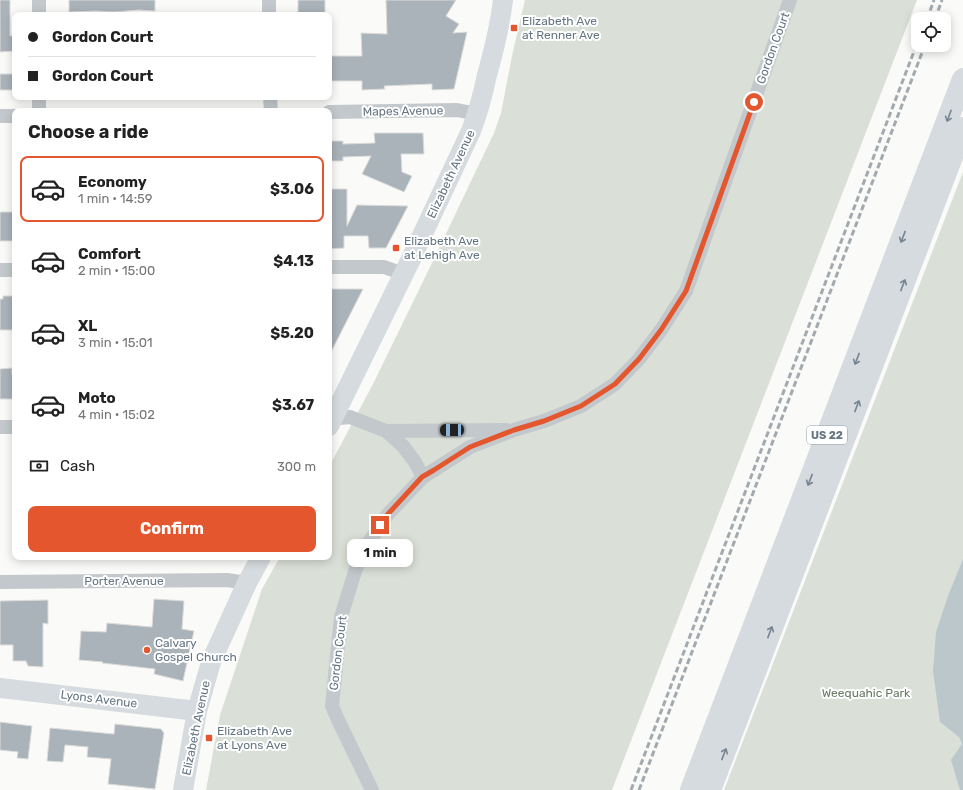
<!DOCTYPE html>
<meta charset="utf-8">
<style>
body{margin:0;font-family:Rubik,sans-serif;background:#f2f2f2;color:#222;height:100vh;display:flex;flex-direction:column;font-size:15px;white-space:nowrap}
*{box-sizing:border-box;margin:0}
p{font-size:13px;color:#767676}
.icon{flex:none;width:22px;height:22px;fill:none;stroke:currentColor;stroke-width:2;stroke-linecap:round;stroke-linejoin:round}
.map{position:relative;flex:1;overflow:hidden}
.panel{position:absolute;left:12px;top:108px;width:320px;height:452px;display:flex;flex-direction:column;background:#fff;border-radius:8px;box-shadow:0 2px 10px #0003}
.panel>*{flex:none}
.top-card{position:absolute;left:12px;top:12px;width:320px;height:88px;border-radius:8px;box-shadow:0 2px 10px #0003;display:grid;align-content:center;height:88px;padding:0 16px;background:#fff}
.controls{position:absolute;left:911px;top:12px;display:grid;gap:8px}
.controls a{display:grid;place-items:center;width:40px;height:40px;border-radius:8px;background:#fff;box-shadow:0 2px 10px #0003;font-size:20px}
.end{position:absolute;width:18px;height:18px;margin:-9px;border:5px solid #e4572e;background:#fff;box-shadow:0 0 0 2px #fff}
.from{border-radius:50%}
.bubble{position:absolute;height:28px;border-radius:8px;background:#fff;box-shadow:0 2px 10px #0003;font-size:13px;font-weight:700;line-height:28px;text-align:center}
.car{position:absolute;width:12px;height:24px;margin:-12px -6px;border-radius:5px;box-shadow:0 0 3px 1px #0007;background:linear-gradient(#222 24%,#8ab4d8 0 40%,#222 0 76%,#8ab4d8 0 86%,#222 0)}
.top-card b{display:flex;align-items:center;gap:14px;height:38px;font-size:15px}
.top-card b+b{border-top:1px solid #e0e0e0}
.top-card i{width:10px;height:10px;background:#222}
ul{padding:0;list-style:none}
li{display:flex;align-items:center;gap:12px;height:66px;margin:0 8px 6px;padding:0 8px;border:2px solid transparent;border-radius:8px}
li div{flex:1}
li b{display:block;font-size:15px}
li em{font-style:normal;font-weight:700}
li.selected{border-color:#e4572e}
li>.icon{width:36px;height:36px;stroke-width:1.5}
h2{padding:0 16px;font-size:18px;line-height:48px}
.pay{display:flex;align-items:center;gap:10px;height:44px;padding:0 16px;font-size:15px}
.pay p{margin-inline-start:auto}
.primary-button{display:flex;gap:8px;margin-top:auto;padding:8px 16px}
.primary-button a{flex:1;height:46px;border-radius:8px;background:#e4572e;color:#fff;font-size:16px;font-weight:700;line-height:46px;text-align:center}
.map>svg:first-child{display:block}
</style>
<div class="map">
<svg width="963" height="790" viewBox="0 0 963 790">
<rect width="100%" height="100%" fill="#fafaf8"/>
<g fill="#dadfd7">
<path d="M525,0H917L612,790H206L220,715L262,589L280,557H329V467L373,384L432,263L494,133L501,113L512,56Z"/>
<path d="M963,172V790H724Z"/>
</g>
<path fill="#bbc7cb" d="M963,559V790H960L951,760L962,744L959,737L940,722L933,671L936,632L948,596Z"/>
<g fill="#aab3b9" stroke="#dcdcda">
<path d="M0,0H10V36L15,35V51L0,52Z"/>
<path d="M69,0H155V11L138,10L114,12L96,11L69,12Z"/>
<path d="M298,0H325V14L307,15V14H298Z"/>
<path d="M386,0H456L446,16L459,24L453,33L467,32L454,89L432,90V84L384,86L385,89L362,90V81H329V56H362L361,33L387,34Z"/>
<rect x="0" y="74" width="15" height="16"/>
<path d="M374,133H423L424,154H401L402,172L412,176L404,192L362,174L371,156L343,157V161H329V141H343V144L375,143Z"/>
<path d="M329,189H347V226L357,205L408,206L386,248H369L368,236H344V248L329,249Z"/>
<rect x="0" y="212" width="15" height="29"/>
<path d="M331,289H363L329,356V305H331Z"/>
<path d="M3,296H15V330H0V299H3Z"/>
<path d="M12,368V374L15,373V399H0V369Z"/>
<path d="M154,599L184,601L182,629L194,631L183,681L154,674L155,669L102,663L103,662L79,660L81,631L106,632L107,623L152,627Z"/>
<path d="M48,600V624L43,623V667L28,666L26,661H13V645H0V601Z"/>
<path d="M0,722L32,726L28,759L17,758L18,752L0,750Z"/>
<path d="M115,724L161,729L164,733L155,789L108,784L111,759L87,757L88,747L65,745L63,762L47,761L50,728L114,734Z"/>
</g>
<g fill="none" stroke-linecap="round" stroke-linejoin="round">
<g stroke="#c3c8cc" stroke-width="14">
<path d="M39,0V15"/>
<path d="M269,0V15"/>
<path d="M39,97V111"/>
<path d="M270,97L271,111"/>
<path d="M329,112L457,110L477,114"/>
<path d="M0,116H15"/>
<path d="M329,267H384L404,274"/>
<path d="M0,270H15"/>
<path d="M329,419L350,417L386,431L403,446L415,462L423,477"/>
<path d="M0,427H15"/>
<path d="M386,431L506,430"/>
<path d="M0,582L227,580L247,583"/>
<path d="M372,790L339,722L332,706L341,617L356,568L365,548L388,514L423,477L470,447L514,430L544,421L581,406L615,384L639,359L661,330L686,291L790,0"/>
</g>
<g stroke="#d6dbdf" stroke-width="20">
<path d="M329,426L411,259L471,131C478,113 483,94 487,75C494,50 500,25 503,0"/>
<path d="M0,688L197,711"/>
<path d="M183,790L197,711L211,662L247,583L261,557"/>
</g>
<g stroke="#d6dbdf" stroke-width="22">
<path d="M691,790L963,79"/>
<path d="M710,790L963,128"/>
</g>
<g stroke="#a2aab0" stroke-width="3" stroke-dasharray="6 3" stroke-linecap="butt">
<path d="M927,19L934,0"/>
<path d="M935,19L942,0"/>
<path d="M631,790L918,41"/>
<path d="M639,790L925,45"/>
</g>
</g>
<defs><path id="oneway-shaft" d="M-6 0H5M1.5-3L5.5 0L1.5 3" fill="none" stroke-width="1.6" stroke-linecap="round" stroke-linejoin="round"/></defs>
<g stroke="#768591">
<use href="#oneway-shaft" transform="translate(949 116) rotate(110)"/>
<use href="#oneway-shaft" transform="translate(903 237) rotate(111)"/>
<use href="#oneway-shaft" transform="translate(903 285) rotate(-69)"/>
<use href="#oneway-shaft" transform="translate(857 359) rotate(111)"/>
<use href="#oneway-shaft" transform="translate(857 406) rotate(-69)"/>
<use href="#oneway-shaft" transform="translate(810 480) rotate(111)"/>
<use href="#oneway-shaft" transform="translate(770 632) rotate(-69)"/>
<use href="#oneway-shaft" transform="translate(724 754) rotate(-69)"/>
</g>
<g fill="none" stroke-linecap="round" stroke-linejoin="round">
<path stroke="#e4572e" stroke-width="5" d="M380,525L388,514L422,477L434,470L470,447L514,430L544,421L581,406L615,384L639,359L661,330L686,291L754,102"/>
</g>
<g fill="#e4572e" stroke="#fff" stroke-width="1.5">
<rect x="510" y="24" width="8" height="8" rx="2"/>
<rect x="392" y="244" width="8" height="8" rx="2"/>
<circle cx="147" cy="650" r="4"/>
<rect x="205" y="734" width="8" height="8" rx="2"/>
</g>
<g text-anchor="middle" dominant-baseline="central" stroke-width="4" stroke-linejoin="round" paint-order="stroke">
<rect fill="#fff" stroke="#939fa8" stroke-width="1" x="807" y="426" width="40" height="18" rx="3"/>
<g font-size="11" font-weight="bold" fill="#657683">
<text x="827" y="435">US 22</text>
</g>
<g font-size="12" fill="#657683" stroke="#fff" text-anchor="start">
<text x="522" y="21">Elizabeth Ave<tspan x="522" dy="14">at Renner Ave</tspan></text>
<text x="404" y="241">Elizabeth Ave<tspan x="404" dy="14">at Lehigh Ave</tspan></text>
<text x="155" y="643">Calvary<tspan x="155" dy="14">Gospel Church</tspan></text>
<text x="217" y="731">Elizabeth Ave<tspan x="217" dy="14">at Lyons Ave</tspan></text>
</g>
<g font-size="12" fill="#657683" stroke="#fff">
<text transform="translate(773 48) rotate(-70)">Gordon Court</text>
<text transform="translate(403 111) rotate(-1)">Mapes Avenue</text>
<text transform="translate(451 174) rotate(-65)">Elizabeth Avenue</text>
<text x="124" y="581">Porter Avenue</text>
<text transform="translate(338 653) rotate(-83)">Gordon Court</text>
<text transform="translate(99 699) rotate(7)">Lyons Avenue</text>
<text transform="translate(196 728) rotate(-78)">Elizabeth Avenue</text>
</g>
<g font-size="12" fill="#687a64" stroke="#fff">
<text x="866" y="693">Weequahic Park</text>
</g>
</g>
</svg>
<div class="controls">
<a><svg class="icon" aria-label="locate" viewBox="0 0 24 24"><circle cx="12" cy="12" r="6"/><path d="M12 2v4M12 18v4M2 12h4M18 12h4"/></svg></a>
</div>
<i class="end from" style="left:754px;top:102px"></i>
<i class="end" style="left:380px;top:525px"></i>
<div class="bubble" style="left:347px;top:539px;width:66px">1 min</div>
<i class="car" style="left:452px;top:430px;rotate:269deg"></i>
<div class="top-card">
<b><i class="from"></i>Gordon Court</b>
<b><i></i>Gordon Court</b>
</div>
<section class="panel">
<h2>Choose a ride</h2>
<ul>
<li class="selected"><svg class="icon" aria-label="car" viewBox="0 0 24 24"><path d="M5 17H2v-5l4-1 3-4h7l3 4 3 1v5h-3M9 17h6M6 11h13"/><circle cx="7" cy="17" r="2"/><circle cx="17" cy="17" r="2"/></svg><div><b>Economy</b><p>1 min · 14:59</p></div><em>$3.06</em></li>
<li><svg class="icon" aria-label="car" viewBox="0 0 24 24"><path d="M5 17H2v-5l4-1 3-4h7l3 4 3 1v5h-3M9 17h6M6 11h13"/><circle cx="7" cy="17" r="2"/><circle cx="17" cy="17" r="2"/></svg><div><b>Comfort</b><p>2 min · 15:00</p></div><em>$4.13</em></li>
<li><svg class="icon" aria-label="car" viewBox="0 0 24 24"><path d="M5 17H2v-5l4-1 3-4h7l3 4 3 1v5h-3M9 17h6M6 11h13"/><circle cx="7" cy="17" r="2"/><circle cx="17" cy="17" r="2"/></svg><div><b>XL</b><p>3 min · 15:01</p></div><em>$5.20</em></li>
<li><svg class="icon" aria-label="car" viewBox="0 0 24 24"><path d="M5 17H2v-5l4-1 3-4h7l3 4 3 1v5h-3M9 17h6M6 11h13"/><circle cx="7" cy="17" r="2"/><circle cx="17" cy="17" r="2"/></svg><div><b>Moto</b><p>4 min · 15:02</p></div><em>$3.67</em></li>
</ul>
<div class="pay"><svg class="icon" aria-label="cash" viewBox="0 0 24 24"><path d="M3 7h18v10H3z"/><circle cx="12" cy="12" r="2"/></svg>Cash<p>300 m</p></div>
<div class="primary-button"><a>Confirm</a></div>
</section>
</div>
